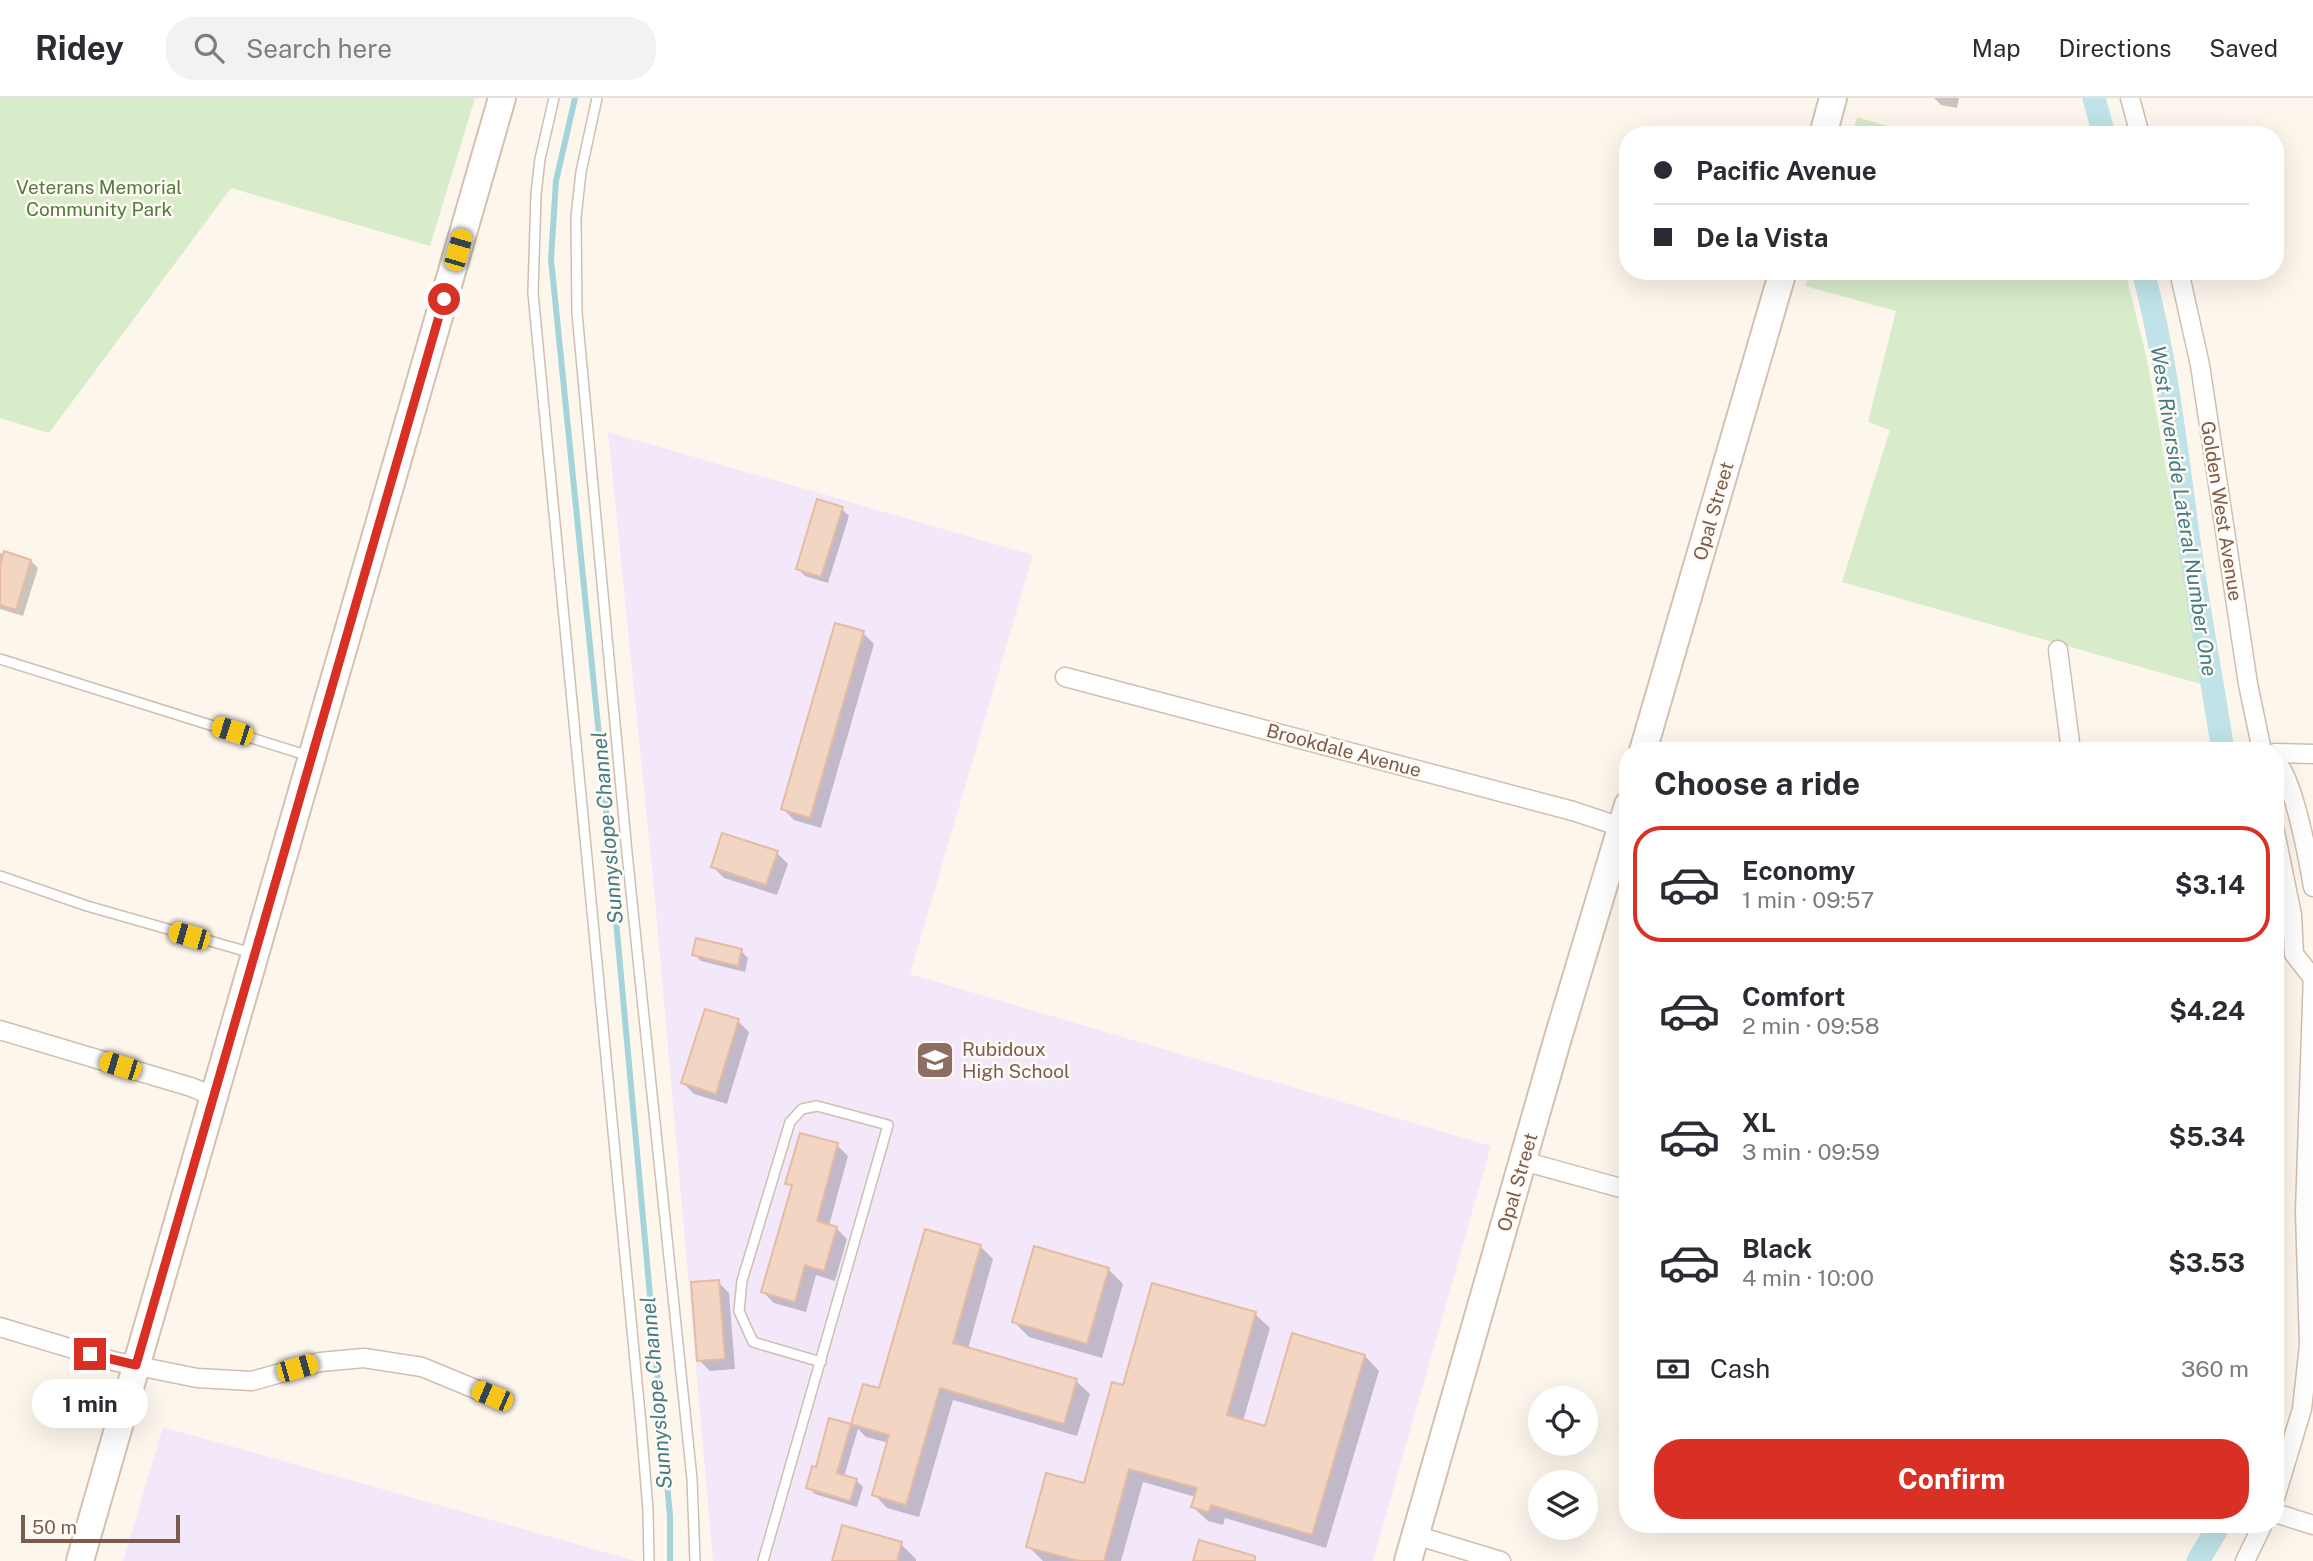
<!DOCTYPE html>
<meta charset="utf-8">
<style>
body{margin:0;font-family:"Public Sans",sans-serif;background:#f2f2f3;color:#2b2b33;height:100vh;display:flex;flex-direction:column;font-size:26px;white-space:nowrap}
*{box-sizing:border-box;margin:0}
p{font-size:23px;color:#7c7c81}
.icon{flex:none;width:38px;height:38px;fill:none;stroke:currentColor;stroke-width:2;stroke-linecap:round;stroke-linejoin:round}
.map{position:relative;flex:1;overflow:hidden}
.sheet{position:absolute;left:1619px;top:644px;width:665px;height:791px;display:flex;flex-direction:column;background:#fff;border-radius:28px;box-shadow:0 7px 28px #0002}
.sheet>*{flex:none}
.banner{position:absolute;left:1619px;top:28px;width:665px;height:154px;border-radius:28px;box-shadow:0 7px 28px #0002;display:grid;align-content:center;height:154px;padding:0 35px;background:#fff}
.tools{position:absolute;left:1528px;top:1288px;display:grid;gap:14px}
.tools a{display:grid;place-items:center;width:70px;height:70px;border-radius:50%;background:#fff;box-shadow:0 7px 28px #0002;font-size:35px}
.scale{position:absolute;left:21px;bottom:18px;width:159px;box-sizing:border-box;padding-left:7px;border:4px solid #7a5c4d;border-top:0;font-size:19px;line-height:24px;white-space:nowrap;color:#7a5c4d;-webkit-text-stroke:5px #fffaf3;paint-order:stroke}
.end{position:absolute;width:32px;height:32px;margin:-16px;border:9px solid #d93025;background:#fff;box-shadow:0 0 0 4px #fff}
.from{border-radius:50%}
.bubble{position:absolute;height:49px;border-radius:24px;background:#fff;box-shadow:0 7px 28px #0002;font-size:23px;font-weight:700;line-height:49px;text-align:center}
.car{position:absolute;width:21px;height:42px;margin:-21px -10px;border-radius:9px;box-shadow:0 0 5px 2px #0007;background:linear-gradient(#f5c518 24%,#345 0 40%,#f5c518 0 76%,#345 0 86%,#f5c518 0)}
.banner b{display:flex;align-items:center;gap:24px;height:66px;font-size:26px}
.banner b+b{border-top:2px solid #e1e1e2}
.banner i{width:18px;height:18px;background:#2b2b33}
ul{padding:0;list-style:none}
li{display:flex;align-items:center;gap:21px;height:116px;margin:0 14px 10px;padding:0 21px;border:4px solid transparent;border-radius:28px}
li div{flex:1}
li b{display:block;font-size:26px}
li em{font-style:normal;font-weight:700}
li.on{border-color:#d93025}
li>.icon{width:63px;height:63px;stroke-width:1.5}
h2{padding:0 35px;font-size:32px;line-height:84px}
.pay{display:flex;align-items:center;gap:18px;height:77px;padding:0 35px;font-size:26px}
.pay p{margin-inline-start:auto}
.action{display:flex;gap:14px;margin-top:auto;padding:14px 35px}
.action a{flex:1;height:80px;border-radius:28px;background:#d93025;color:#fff;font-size:28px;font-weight:700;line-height:80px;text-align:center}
header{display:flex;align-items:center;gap:42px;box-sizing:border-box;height:98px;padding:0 35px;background:#fff;border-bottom:2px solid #e1e1e2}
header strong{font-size:33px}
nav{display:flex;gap:38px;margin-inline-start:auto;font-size:24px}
.search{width:490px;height:63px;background:#f2f2f3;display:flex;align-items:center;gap:18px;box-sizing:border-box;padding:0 24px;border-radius:28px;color:#7c7c81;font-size:26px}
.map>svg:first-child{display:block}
</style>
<header>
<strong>Ridey</strong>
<div class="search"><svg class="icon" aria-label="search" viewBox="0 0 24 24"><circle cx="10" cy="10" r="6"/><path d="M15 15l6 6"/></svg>Search here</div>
<nav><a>Map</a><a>Directions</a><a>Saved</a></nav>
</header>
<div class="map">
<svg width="2313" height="1463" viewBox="0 0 2313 1463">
<rect width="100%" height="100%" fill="#fdf6ec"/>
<g fill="#f3e8fa">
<path d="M608,334L1033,457L910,876L1491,1048L1373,1463H713L655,802Z"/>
<path d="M163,1329L636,1463H123Z"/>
</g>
<g fill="#d8ecc9">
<path d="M0,0H475L430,148L231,90L49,335L0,320Z"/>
<path d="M1857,19L1918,37H1852Z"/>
<path d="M1810,173H2125L2147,261L2204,587L1842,484L1890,332L1868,324L1896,213L1805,188Z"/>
</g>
<g fill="#0003">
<path d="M1934,0H1959L1957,10L1941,7Z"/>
<path d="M842,411L849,418L828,485L805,478L798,471Z"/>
<path d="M0,455L31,463L38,470L23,518L0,511Z"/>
<path d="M863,535L874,546L821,730L794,722L783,711Z"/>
<path d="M777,755L788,766L777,797L724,780L713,769Z"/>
<path d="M741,853L748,860L745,874L701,863L694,856Z"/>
<path d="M738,923L749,934L727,1006L694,996L683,985Z"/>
<path d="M837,1047L848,1058L829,1128L836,1130L847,1141L835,1183L816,1177L806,1214L774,1205L763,1194L793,1090L787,1085Z"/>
<path d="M980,1148L993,1161L968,1251L1076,1283L1090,1296L1077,1338L953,1302L919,1419L887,1410L874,1396L889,1345L866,1339L858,1331L844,1379L856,1382L863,1389L857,1409L815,1396L808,1389L817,1371L830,1322L852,1328L864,1288L881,1293Z"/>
<path d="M1108,1171L1123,1186L1102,1260L1029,1239L1014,1224Z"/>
<path d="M718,1184L729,1195L735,1271L710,1273L699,1262Z"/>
<path d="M1255,1216L1270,1230L1243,1323L1266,1330L1365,1258L1379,1273L1326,1450L1225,1420L1223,1427L1208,1423L1193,1409L1196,1399L1143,1384L1121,1463H1043L1028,1448L1085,1387L1124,1289Z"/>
<path d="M901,1446L916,1461V1463H833Z"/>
</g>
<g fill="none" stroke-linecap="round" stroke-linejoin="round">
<path stroke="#a5d3da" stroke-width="6" d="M575,0L556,83L551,161L601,657L670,1418V1463"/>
<g stroke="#bfe3e8" stroke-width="23">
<path d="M2094,0L2104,37"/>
<path d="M2143,173C2166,259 2176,348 2188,436C2198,509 2212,581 2223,653"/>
<path d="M2198,1463L2220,1426"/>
</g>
</g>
<g fill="#f3d5c3" stroke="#e6bba3" stroke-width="2">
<path d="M817,401L843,409L821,479L796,471Z"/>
<path d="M4,453L31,462L16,512L0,507V467Z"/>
<path d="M835,525L864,533L810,720L781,711Z"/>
<path d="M722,735L778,753L766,787L711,769Z"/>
<path d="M696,840L742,851L738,868L692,857Z"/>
<path d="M705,911L739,921L716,996L681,985Z"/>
<path d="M800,1035L838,1045L817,1123L837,1129L824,1173L805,1167L795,1204L761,1194L792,1087L785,1086Z"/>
<path d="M925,1131L981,1147L953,1245L1077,1281L1064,1326L940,1290L906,1407L872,1397L889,1337L851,1326L863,1286L879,1290Z"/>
<path d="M1034,1148L1109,1170L1087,1246L1012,1224Z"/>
<path d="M719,1182L725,1261L697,1263L691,1184Z"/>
<path d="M1152,1185L1256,1214L1227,1317L1265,1328L1292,1235L1365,1257L1312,1437L1211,1407L1209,1414L1191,1409L1197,1390L1129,1371L1104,1463H1079L1026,1449L1046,1375L1084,1385L1112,1284L1123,1287Z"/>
<path d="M829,1320L851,1326L837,1375L857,1381L850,1403L806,1390L812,1368L816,1369Z"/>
<path d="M842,1427L902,1444L897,1463H832Z"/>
<path d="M1199,1442L1255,1458V1463H1193Z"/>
</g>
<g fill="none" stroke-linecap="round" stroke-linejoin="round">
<g stroke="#d1beb0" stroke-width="12">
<g id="lane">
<path d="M554,0L540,61L536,96L533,195L641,1326L648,1412L649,1463"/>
<path d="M597,0L581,74L576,119L577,215L627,755L692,1381L695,1463"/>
<path d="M0,561L309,658"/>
<path d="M0,778L87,808L252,855"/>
<path d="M763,1463L888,1027L817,1008L802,1011L790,1024L742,1183L739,1213L753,1244L821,1264"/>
</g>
</g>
<g stroke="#d1beb0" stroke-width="21">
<g id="street">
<path d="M2130,0L2140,37"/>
<path d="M2179,173L2200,267L2248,586L2262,653"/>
<path d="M2058,552L2071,653"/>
<path d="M1065,579L1573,713L1621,729"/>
<path d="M2275,655L2313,656"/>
<path d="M2275,663C2293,676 2309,765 2313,789"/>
<path d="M2275,734L2292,817L2294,856L2312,879"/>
<path d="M1609,770L1628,776"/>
<path d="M0,932L191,989L213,998"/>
<path d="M1523,1063L1628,1092"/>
<path d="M0,1229L113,1263L197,1280L252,1283L320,1264L364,1260L422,1269L492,1298"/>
<path d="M2275,1400L2302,1311L2309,1247L2305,1114L2313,875"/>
<path d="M2275,1415L2313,1427"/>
<path d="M1415,1437L1501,1463"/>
<path d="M2245,1463L2263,1426"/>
</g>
</g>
<g stroke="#d6c0b0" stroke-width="30">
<g id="secondary">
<path d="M1823,37L1833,0"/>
<path d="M1643,653L1783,173"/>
<path d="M80,1463L502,0"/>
<path d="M1408,1463L1557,943L1628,707"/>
</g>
</g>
<use href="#lane" stroke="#fff" stroke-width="9"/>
<use href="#street" stroke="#fff" stroke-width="18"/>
<use href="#secondary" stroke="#fff" stroke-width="26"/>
</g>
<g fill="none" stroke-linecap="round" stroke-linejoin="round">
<path stroke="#d93025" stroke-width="9" d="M90,1256L136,1267L444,201"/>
</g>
<defs>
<g id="school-square" transform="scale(2.0125)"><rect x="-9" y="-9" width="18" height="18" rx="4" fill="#8d6e63" stroke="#fffaf3"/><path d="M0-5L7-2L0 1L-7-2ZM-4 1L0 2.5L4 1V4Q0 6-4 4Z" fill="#fff"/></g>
</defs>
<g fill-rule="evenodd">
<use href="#school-square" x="935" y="962"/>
</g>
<g text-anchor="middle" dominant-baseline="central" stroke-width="5" stroke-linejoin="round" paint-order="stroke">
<g font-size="19" fill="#537a41" stroke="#fffaf3">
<text x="99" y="89">Veterans Memorial<tspan x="99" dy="22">Community Park</tspan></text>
</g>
<g font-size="19" fill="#7a5c4d" stroke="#fffaf3">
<text transform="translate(1713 413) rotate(-74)">Opal Street</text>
<text transform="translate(2222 413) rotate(81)">Golden West Avenue</text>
<text transform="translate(1344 652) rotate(15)">Brookdale Avenue</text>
<text transform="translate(1517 1084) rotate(-74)">Opal Street</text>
</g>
<g font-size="19" fill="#785e54" stroke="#fffaf3" text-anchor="start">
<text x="962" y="951">Rubidoux<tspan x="962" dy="22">High School</tspan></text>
</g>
<g font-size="21" font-style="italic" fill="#437c86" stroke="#fffaf3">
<text transform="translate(2184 413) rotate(81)">West Riverside Lateral Number One</text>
<text transform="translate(607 730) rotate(-95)">Sunnyslope Channel</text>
<text transform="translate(656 1295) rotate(-95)">Sunnyslope Channel</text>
</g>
</g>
</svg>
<div class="tools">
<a><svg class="icon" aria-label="locate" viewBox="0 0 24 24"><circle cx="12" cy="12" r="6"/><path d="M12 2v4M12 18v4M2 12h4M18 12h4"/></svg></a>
<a><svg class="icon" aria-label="layers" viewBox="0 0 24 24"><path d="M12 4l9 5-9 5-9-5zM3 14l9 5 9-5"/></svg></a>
</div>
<div class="scale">50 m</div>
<i class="end from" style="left:444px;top:201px"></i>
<i class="end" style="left:90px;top:1256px"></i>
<div class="bubble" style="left:32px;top:1281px;width:116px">1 min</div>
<i class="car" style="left:458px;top:152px;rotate:16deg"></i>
<i class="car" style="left:232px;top:633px;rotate:288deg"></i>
<i class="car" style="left:189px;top:838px;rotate:286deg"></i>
<i class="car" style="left:120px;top:968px;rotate:287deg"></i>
<i class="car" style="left:297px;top:1270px;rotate:74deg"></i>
<i class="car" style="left:492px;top:1298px;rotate:293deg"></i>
<div class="banner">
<b><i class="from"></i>Pacific Avenue</b>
<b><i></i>De la Vista</b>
</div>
<section class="sheet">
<h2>Choose a ride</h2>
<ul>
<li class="on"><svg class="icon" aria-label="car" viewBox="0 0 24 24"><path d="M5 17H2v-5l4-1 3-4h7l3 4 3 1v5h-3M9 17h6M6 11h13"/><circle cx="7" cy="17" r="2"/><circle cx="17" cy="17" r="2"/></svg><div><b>Economy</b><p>1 min · 09:57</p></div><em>$3.14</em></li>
<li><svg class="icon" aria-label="car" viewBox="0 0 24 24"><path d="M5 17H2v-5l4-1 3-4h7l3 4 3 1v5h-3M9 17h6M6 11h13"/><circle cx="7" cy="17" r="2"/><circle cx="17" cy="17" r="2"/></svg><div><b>Comfort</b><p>2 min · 09:58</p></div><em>$4.24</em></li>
<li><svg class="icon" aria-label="car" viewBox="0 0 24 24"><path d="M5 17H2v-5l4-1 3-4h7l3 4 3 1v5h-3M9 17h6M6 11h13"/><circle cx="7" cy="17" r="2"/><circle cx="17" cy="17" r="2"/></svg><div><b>XL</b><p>3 min · 09:59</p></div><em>$5.34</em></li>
<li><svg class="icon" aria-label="car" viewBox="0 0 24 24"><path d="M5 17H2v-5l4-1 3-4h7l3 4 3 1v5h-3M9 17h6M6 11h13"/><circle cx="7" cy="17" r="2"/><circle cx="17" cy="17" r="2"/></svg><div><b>Black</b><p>4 min · 10:00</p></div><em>$3.53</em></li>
</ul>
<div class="pay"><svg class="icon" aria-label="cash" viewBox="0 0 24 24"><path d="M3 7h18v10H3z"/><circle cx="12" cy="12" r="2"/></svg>Cash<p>360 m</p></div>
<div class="action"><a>Confirm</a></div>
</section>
</div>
